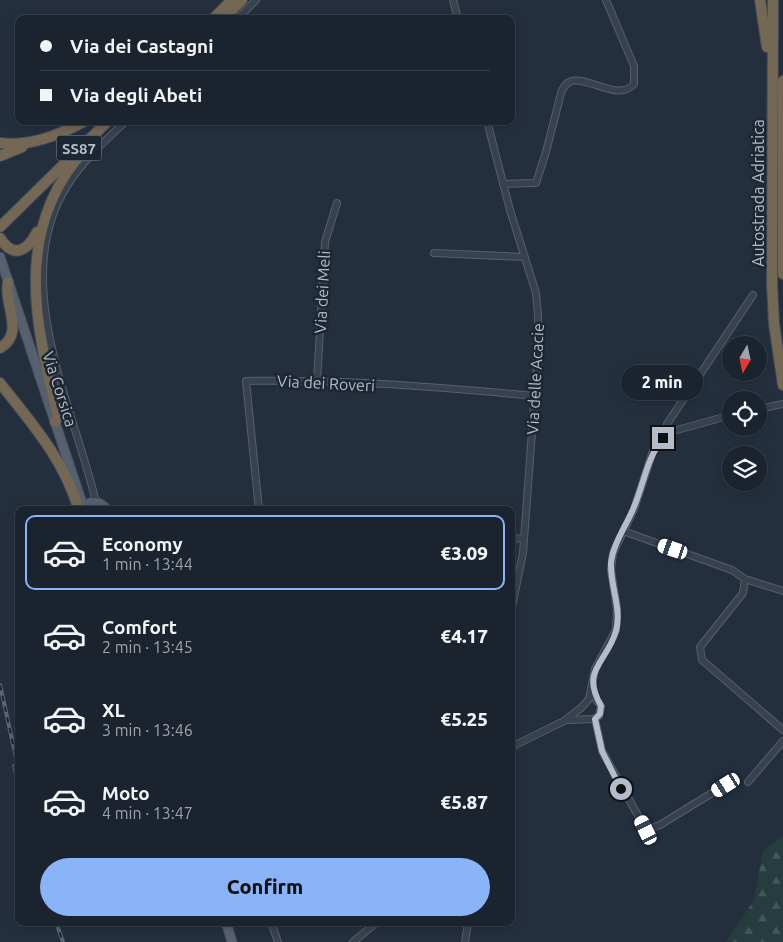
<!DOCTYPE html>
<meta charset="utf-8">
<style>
body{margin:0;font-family:Ubuntu,sans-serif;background:#282f3a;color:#f1f3f6;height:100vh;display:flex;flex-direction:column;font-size:19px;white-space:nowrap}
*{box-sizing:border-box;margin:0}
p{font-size:16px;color:#a0a4aa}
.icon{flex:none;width:28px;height:28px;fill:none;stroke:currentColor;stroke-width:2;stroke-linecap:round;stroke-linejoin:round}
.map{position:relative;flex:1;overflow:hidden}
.details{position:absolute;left:15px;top:506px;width:500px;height:420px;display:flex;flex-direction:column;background:#1b232e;border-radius:10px;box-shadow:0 2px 8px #0003,0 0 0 1px #39404a}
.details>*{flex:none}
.banner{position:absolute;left:15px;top:15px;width:500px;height:110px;border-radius:10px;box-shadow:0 2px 8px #0003,0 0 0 1px #39404a;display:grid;align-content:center;height:110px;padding:0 25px;background:#1b232e}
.needle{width:32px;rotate:189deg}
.buttons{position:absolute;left:722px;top:336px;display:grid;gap:10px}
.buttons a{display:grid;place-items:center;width:45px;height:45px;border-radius:50%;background:#1b232e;box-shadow:0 2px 8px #0003,0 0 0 1px #39404a;font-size:25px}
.end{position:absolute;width:22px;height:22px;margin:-11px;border:6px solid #b4bcc9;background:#111;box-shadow:0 0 0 2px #111}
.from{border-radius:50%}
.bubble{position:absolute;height:35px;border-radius:18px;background:#1b232e;box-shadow:0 2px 8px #0003,0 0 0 1px #39404a;font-size:16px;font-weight:800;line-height:35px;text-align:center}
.car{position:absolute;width:15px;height:30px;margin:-15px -8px;border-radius:6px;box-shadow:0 0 4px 1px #0007;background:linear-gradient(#fff 24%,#345 0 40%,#fff 0 76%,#345 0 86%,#fff 0)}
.banner b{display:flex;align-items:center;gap:18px;height:48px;font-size:19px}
.banner b+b{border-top:1px solid #39404a}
.banner i{width:12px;height:12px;background:#f1f3f6}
ul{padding:9px 0 0;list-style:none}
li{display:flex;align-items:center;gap:15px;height:75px;margin:0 10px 8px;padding:0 15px;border:2px solid transparent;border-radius:10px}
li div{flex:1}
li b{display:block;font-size:19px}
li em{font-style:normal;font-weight:800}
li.current{border-color:#8ab4f8}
li>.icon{width:45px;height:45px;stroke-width:1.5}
.action{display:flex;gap:10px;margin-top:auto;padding:10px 25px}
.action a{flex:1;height:58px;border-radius:30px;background:#8ab4f8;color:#111;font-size:20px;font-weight:800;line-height:58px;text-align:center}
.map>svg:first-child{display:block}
</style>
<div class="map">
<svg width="783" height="942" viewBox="0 0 783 942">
<defs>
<pattern id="forest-firs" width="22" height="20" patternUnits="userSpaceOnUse" patternTransform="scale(1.25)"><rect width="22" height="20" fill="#263c3f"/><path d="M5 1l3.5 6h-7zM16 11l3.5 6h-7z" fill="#435659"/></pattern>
</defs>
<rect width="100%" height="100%" fill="#242f3e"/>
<path fill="url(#forest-firs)" d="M783,836V942H726L754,900L763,851Z"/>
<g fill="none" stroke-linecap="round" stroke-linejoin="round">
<g stroke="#565f6c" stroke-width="8">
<g id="minor">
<path d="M453,0L458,19"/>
<path d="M237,19L256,0"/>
<path d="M487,121L510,210L536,293L538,315V351L523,553L511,612"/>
<path d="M503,184L536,183L546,152L561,93C572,59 614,107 634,84V66L606,0"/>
<path d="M434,253L524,257"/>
<path d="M317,382L325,242L337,203"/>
<path d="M759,409L783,404"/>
<path d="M670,432L667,424L753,295"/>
<path d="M96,502C73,405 8,280 67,186C83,160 105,141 126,121"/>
<path d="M259,510L246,381C342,379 439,387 535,396"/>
<path d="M623,531L732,570L745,579L743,593L700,647L702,660L783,730"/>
<path d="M511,538L524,539"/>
<path d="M745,579L783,591"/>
<path d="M595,719L602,751L646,830L660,825L725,785"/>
<path d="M568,720L593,719L599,716L601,706L596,700L592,687"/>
<path d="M511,747L564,721L581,708L589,699L595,669L616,630L617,609L611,570L613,553L634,509L653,451L670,432L731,415"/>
<path d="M748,782L783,741"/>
<path d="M271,922L278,942"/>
<path d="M353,942L377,922"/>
<path d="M465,942L468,922"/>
</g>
</g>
<g stroke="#414a57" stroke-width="11">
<g id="major">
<path d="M0,257L83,506"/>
<path d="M81,510C88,500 100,500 107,510"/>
<path d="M226,922L232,942"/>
</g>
</g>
<g stroke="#434c59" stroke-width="12">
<g id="highway">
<path d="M760,0L767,47"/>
<path d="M773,0L772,284L774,324L783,385"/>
<path d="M213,19L232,0"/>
<path d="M223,19L242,0"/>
<path d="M783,81V274"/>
<path d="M0,143C30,147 59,135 85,121"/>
<path d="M0,156L22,147"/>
<path d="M0,227L108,121"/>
<path d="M0,238C14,260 28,250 37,232"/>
<path d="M0,348C26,333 3,304 8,282"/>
<path d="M0,383C33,425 63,458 79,510"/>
<path d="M55,422L58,416C35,324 14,231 82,153"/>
</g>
</g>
<use href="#minor" stroke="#38414e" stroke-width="6"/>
<use href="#major" stroke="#56606e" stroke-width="9"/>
<use href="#highway" stroke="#746855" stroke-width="10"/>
<g stroke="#5a6575" stroke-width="4">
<g id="rail">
<path d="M0,685L19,771"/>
<path d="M14,766L19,786"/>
<path d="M56,922L63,942"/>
</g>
</g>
<use href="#rail" stroke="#1d2633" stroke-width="2" stroke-dasharray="5.5" stroke-linecap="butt"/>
</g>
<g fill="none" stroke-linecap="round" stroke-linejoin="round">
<path stroke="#b4bcc9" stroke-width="6" d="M621,789L602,751L595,719L600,714L601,706C580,669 607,663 616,631C622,608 610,586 611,563C613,543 627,525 634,507C644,483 647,458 663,438"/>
</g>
<g text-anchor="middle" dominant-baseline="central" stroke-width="5" stroke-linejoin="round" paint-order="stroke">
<rect fill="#1d2633" stroke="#878f9c" stroke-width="1" x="56.5" y="135.5" width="45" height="25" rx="4"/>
<g font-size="15" font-weight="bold" fill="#b4bcc9">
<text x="79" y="148">SS87</text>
</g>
<g font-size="16" fill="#b4bcc9" stroke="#1d2633">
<text transform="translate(758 193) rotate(-90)">Autostrada Adriatica</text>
<text transform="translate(322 292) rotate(-87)">Via dei Meli</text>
<text transform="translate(535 379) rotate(-87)">Via delle Acacie</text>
<text transform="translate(326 383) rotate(3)">Via dei Roveri</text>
<text transform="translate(60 389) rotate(72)">Via Corsica</text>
</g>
</g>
</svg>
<div class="buttons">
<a><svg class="needle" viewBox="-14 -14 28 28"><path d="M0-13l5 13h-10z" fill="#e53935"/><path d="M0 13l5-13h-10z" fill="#a0a4aa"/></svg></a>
<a><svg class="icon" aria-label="locate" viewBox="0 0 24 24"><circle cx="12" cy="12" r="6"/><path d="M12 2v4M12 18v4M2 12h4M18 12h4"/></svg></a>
<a><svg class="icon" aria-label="layers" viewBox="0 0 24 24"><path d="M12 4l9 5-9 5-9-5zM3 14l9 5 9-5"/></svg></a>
</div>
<i class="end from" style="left:621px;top:789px"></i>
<i class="end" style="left:663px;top:438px"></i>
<div class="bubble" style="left:621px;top:365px;width:82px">2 min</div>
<i class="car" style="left:673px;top:549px;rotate:289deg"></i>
<i class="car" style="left:726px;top:785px;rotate:238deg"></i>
<i class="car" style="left:646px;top:830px;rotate:334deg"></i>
<div class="banner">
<b><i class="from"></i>Via dei Castagni</b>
<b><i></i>Via degli Abeti</b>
</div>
<section class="details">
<ul>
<li class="current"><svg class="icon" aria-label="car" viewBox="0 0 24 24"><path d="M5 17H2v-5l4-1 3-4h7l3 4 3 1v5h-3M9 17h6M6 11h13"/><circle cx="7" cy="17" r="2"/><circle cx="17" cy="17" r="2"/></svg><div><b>Economy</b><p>1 min · 13:44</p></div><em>€3.09</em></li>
<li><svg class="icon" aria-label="car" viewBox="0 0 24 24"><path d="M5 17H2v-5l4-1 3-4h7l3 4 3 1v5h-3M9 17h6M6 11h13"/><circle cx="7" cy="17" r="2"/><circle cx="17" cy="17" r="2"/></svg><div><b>Comfort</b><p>2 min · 13:45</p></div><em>€4.17</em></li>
<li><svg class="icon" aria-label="car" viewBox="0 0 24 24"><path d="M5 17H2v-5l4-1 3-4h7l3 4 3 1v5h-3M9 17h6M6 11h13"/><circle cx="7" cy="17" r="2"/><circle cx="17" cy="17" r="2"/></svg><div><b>XL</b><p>3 min · 13:46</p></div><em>€5.25</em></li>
<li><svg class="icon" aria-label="car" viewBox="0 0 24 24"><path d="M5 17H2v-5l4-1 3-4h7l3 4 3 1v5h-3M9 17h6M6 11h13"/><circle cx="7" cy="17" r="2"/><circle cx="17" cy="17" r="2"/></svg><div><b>Moto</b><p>4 min · 13:47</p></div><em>€5.87</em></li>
</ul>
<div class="action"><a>Confirm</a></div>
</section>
</div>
